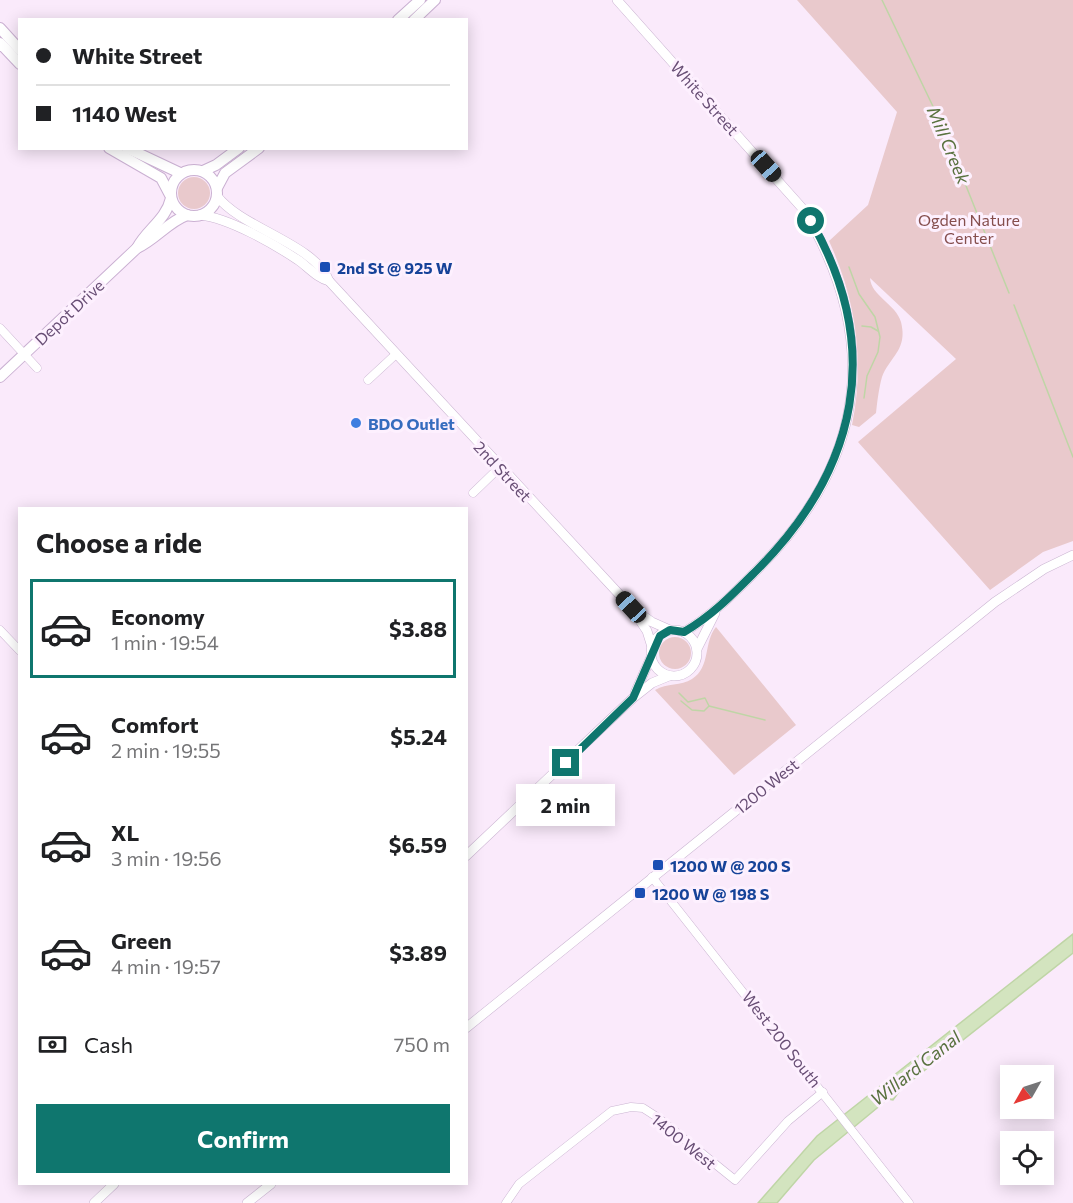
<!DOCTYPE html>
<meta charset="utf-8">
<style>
body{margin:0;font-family:Commissioner,sans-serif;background:#f6f6f6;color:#202124;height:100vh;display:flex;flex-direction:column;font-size:22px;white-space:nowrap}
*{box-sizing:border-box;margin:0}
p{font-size:20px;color:#757577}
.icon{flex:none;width:33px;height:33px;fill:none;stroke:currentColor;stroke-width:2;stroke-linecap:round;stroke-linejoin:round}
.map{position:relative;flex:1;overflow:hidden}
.details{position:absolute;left:18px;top:507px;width:450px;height:678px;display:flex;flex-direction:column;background:#fff;border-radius:0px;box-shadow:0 3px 15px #0003}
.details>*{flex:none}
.top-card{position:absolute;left:18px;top:18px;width:450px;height:132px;border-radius:0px;box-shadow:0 3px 15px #0003;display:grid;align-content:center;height:132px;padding:0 18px;background:#fff}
.needle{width:39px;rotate:231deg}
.buttons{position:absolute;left:1000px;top:1065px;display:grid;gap:12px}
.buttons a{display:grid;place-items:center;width:54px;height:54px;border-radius:0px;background:#fff;box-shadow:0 3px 15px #0003;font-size:30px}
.end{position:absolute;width:27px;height:27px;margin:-14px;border:8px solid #0f766e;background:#fff;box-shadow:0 0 0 3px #fff}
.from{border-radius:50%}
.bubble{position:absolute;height:42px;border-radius:0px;background:#fff;box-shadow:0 3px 15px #0003;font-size:20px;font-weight:700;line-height:42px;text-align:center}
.car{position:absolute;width:18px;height:36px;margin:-18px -9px;border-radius:8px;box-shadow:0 0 4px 2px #0007;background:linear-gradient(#222 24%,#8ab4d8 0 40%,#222 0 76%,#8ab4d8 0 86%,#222 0)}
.top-card b{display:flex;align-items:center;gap:21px;height:57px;font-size:22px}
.top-card b+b{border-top:2px solid #e0e0e0}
.top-card i{width:15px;height:15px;background:#202124}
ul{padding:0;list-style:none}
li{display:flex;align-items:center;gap:18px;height:99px;margin:0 12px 9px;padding:0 6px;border:3px solid transparent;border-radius:0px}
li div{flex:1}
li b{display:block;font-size:22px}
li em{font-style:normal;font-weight:700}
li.on{border-color:#0f766e}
li>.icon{width:54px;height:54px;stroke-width:1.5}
h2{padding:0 18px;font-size:27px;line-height:72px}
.pay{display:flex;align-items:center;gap:15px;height:66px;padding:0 18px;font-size:22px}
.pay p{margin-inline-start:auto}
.primary-button{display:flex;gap:12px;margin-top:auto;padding:12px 18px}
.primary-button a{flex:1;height:69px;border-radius:0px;background:#0f766e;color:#fff;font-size:24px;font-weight:700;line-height:69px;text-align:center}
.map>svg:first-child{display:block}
</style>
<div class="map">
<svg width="1073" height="1203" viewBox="0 0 1073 1203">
<rect width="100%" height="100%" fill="#faeafb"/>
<g fill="#e9c9cc">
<path d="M797,0H1073V541L1043,552L990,590L858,442L956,359L870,278C871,296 896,304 901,322C908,350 890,356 882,377C879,387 877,403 876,413L859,427L852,425C865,361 856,300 829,241L868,205L897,112Z"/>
<circle cx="194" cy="193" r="16"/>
<path d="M716,627L796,725L734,775L655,690C667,683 681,686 692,679C711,667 703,643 716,627Z"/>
<circle cx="675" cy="653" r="16"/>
</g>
<path fill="#d3e4bf" stroke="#bfd5a6" stroke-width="1.5" d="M1073,934V953L901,1089L893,1100L888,1099L814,1160L777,1203H758L817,1136Z"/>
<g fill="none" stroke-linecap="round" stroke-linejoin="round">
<g stroke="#bfd5a6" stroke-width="1.5">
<path d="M882,0L940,121L1009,293"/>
<path d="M849,267L859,294L875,317L880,337L878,352L867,376L864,398"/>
<path d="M1014,305L1073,457"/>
<path d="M862,326L871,327L878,331"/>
<path d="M679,693L688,702L705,698L709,706L704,711L692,710L681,701"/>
<path d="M709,706L765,720"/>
</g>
<g stroke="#cbb5d2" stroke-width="9">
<g id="minor">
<path d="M0,328L37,368"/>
<path d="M368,380L395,355"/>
<path d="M473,493L500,467"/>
<path d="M0,630L20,651"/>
<path d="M652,877L909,1203"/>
<path d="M506,1203L519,1184L612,1111L631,1107L643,1108L657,1117L735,1180L788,1121L823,1092"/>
</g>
</g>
<g stroke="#cbb5d2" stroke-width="10">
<g id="tertiary">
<path d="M617,0L803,209C882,340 866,462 757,570C734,593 713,615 684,632"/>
<path d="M217,196C241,228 315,244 329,281L631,607L647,631L652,647"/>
<path d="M200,215C229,218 274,244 298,260C308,267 317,278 329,281"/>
<path d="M636,611L652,622L670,630"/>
<circle cx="674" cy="653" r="23"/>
<path d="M697,649L715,613"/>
<path d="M635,693L651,657"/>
<path d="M466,856L633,698L652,683L669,676"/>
<path d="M466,1028L995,602L1044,569L1073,555"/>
<path d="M94,1203L114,1184"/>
<path d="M247,1203L271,1184"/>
</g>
</g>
<g stroke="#cab0d2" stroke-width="12">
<g id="secondary">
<path d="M398,20L420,0"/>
<path d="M414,20L435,0"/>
<path d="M0,28L20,50"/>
<path d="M0,43L20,64"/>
<path d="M109,148L161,178L170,195"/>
<path d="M127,148L180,173"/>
<circle cx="194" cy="193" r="23"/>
<path d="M203,171L216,165L239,148"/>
<path d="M217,188L225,173L259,148"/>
<path d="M137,248C147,229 166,220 171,198"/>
<path d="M0,377L137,248C156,239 168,222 187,215"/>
</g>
</g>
<use href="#minor" stroke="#fff" stroke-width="8"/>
<use href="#tertiary" stroke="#fff" stroke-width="9"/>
<use href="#secondary" stroke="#fff" stroke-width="10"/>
</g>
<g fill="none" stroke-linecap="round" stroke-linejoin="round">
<path stroke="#0f766e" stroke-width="8" d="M566,763L633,698L660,636L670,630L684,632C713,615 734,593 757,570C858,469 884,348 811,221"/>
</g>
<g fill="#1a4fb4" stroke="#fdf0fe" stroke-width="2">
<rect x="319" y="261" width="12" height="12" rx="3"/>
<rect x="652" y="859" width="12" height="12" rx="3"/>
<rect x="634" y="887" width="12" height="12" rx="3"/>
</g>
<circle fill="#3f7fe0" stroke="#fdf0fe" stroke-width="2" cx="356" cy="423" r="6"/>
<g text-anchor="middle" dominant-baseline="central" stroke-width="6" stroke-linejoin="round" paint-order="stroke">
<g font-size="16" fill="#684e75" stroke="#fdf0fe">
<text transform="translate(705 98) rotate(48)">White Street</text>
<text transform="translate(69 312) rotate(-43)">Depot Drive</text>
<text transform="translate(503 471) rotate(47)">2nd Street</text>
<text transform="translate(766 786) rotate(-39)">1200 West</text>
<text transform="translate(782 1039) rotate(52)">West 200 South</text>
<text transform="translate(684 1141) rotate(39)">1400 West</text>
</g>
<g font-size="16" fill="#854e4d" stroke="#fdf0fe">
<text x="969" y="219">Ogden Nature<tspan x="969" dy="18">Center</tspan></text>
</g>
<g font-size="16" font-weight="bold" fill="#164399" stroke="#fdf0fe" text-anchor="start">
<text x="337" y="267">2nd St @ 925 W</text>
<text x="670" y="865">1200 W @ 200 S</text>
<text x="652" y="893">1200 W @ 198 S</text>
</g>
<g font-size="16" font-weight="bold" fill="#366cbe" stroke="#fdf0fe" text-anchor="start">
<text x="368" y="423">BDO Outlet</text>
</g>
<g font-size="18" font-style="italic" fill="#59723f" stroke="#fdf0fe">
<text transform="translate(949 145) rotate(67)">Mill Creek</text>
<text transform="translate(915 1068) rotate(-38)">Willard Canal</text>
</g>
</g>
</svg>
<div class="buttons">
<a><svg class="needle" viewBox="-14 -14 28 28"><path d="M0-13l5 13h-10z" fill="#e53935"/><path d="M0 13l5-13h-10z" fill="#757577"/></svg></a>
<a><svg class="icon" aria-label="locate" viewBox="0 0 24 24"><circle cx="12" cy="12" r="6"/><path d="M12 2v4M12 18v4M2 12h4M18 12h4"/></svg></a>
</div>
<i class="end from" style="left:811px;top:221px"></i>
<i class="end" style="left:566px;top:763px"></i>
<div class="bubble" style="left:516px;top:784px;width:99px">2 min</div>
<i class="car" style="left:766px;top:166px;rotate:138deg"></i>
<i class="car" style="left:631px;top:607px;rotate:317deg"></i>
<div class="top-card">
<b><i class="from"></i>White Street</b>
<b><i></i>1140 West</b>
</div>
<section class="details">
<h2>Choose a ride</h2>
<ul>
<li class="on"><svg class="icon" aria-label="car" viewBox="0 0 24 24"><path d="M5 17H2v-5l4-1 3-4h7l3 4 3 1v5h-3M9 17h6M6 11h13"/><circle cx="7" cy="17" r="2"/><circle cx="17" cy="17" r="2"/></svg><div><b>Economy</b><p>1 min · 19:54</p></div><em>$3.88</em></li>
<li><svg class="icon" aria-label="car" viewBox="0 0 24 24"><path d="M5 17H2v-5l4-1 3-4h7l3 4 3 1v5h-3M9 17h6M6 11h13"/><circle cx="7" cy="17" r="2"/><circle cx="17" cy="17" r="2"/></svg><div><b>Comfort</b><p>2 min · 19:55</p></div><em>$5.24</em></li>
<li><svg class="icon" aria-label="car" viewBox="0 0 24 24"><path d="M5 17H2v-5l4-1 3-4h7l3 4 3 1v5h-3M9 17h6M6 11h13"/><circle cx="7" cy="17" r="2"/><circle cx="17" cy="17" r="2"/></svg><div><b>XL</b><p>3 min · 19:56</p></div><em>$6.59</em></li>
<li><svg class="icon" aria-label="car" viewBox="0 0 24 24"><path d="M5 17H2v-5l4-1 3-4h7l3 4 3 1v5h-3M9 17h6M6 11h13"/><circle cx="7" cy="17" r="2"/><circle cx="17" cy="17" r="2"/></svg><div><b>Green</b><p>4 min · 19:57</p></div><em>$3.89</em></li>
</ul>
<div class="pay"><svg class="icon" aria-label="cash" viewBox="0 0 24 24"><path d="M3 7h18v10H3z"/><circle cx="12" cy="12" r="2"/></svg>Cash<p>750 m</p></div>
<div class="primary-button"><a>Confirm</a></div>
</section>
</div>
